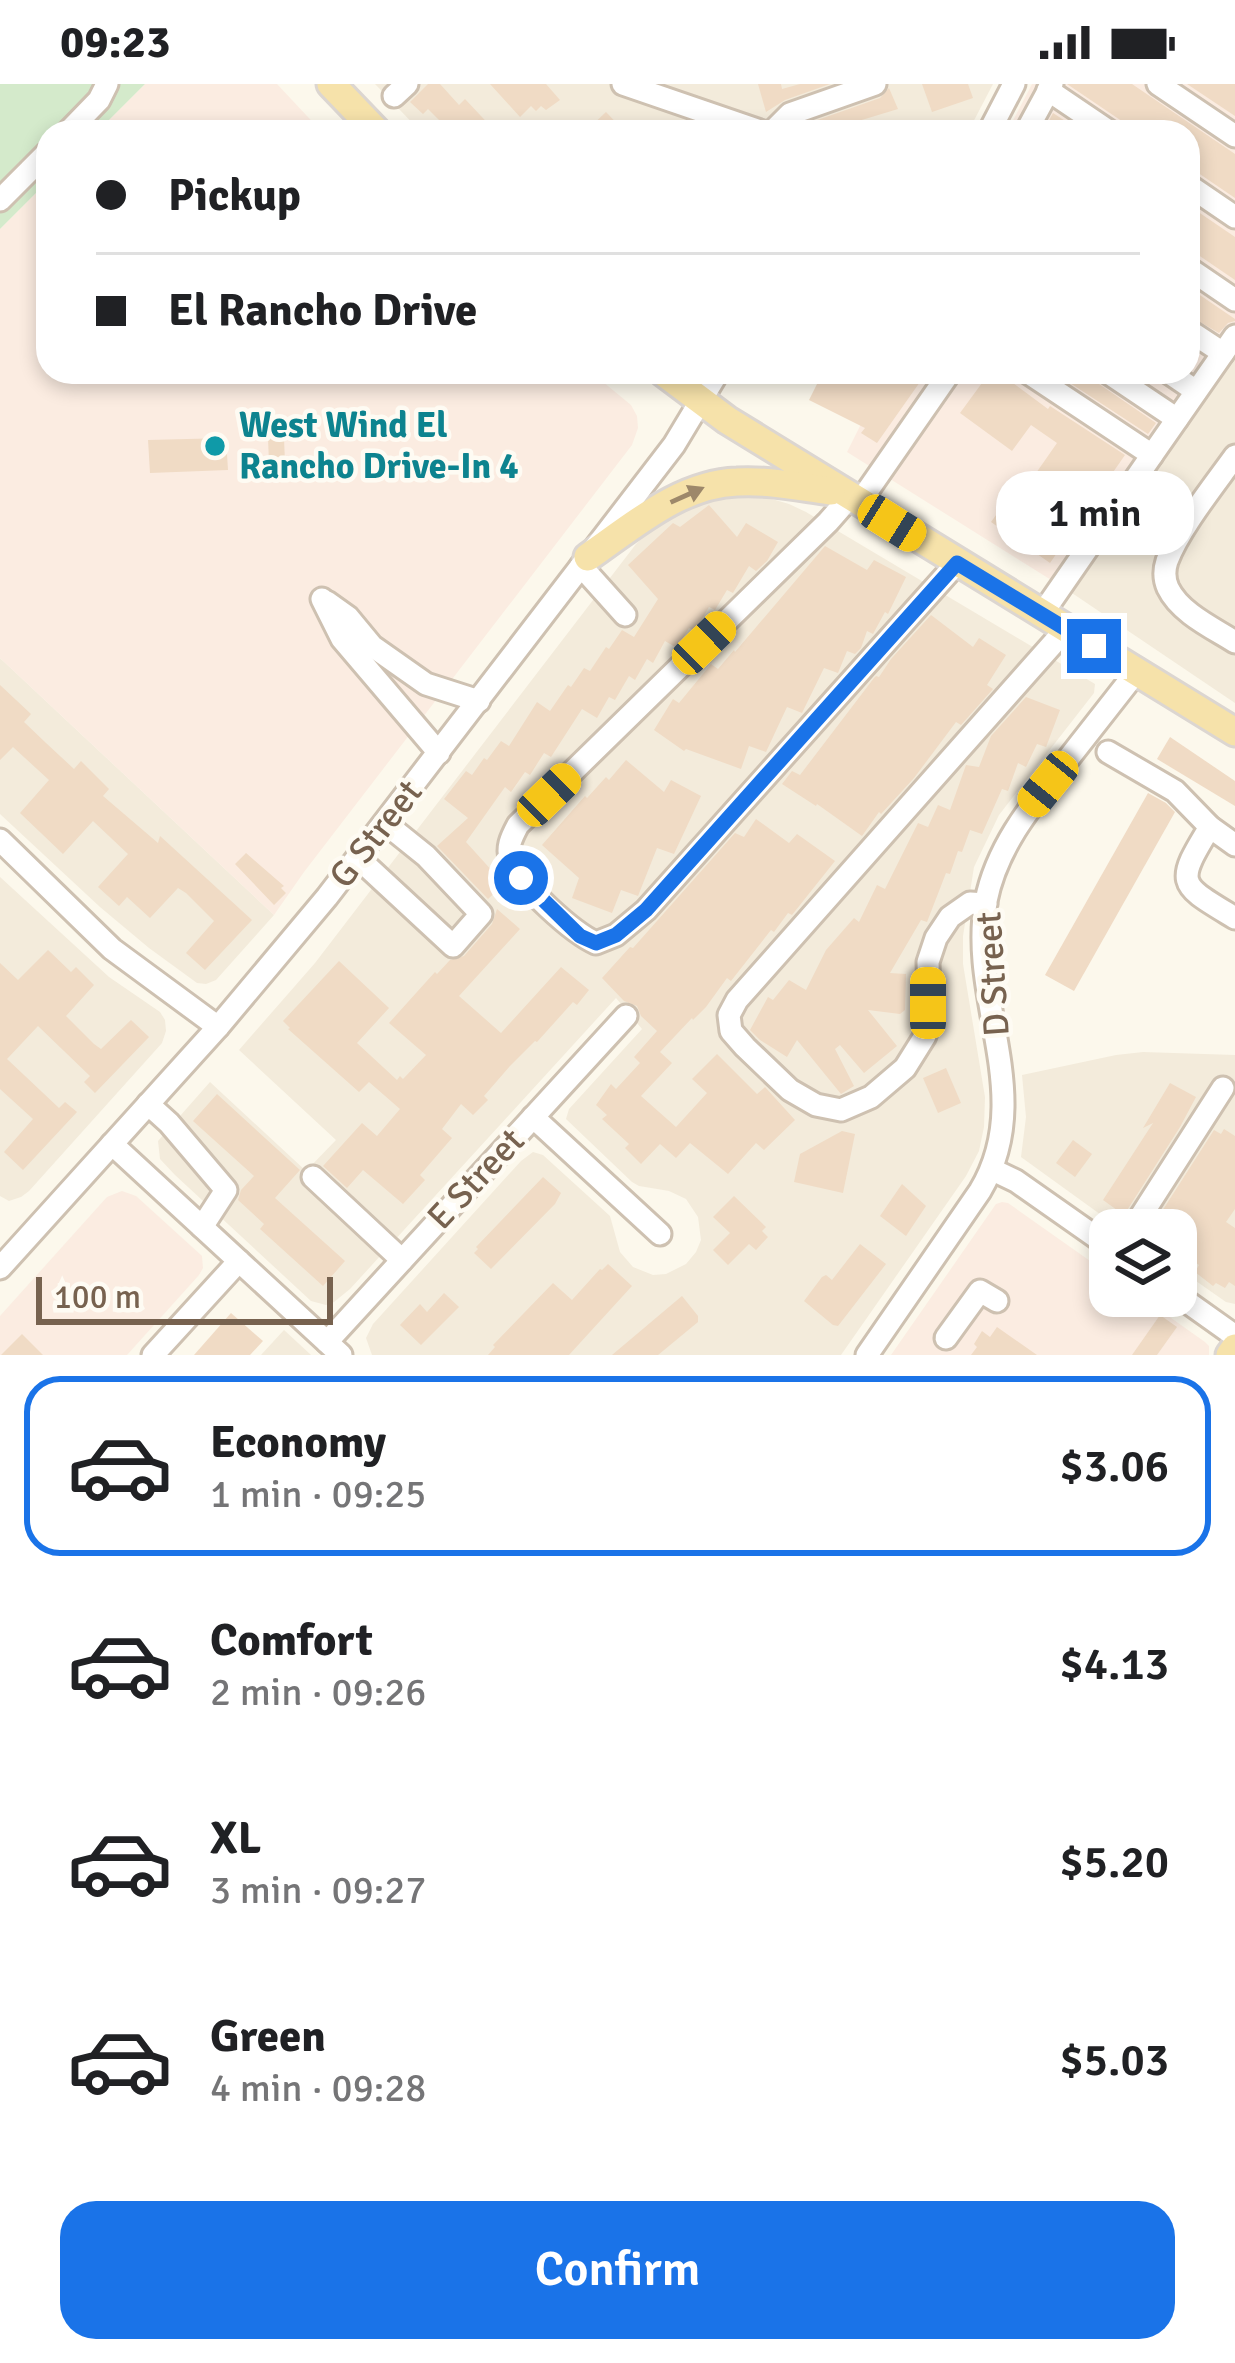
<!DOCTYPE html>
<meta charset="utf-8">
<style>
body{margin:0;font-family:Signika,sans-serif;background:#f2f2f2;color:#202124;height:100vh;display:flex;flex-direction:column;font-size:45px;white-space:nowrap}
*{box-sizing:border-box;margin:0}
p{font-size:39px;color:#757577}
.icon{flex:none;width:66px;height:66px;fill:none;stroke:currentColor;stroke-width:2;stroke-linecap:round;stroke-linejoin:round}
.map{position:relative;height:1271px;overflow:hidden}
.drawer{display:flex;flex-direction:column;background:#fff;flex:1}
.drawer>*{flex:none}
.guide{position:absolute;left:36px;top:36px;width:1164px;height:264px;border-radius:36px;box-shadow:0 6px 18px #0003;display:grid;align-content:center;height:264px;padding:0 60px;background:#fff}
.tools{position:absolute;left:1089px;top:1125px;display:grid;gap:24px}
.tools a{display:grid;place-items:center;width:108px;height:108px;border-radius:24px;background:#fff;box-shadow:0 6px 18px #0003;font-size:60px}
.scale{position:absolute;left:36px;bottom:30px;width:297px;box-sizing:border-box;padding-left:12px;border:6px solid #77624f;border-top:0;font-size:33px;line-height:42px;white-space:nowrap;color:#77624f;-webkit-text-stroke:9px #fefbf3;paint-order:stroke}
.end{position:absolute;width:54px;height:54px;margin:-27px;border:15px solid #1a73e8;background:#fff;box-shadow:0 0 0 6px #fff}
.from{border-radius:50%}
.bubble{position:absolute;height:84px;border-radius:36px;background:#fff;box-shadow:0 6px 18px #0003;font-size:39px;font-weight:600;line-height:84px;text-align:center}
.car{position:absolute;width:36px;height:72px;margin:-36px -18px;border-radius:15px;box-shadow:0 0 9px 3px #0007;background:linear-gradient(#f5c518 24%,#345 0 40%,#f5c518 0 76%,#345 0 86%,#f5c518 0)}
.guide b{display:flex;align-items:center;gap:42px;height:114px;font-size:45px}
.guide b+b{border-top:3px solid #e0e0e0}
.guide i{width:30px;height:30px;background:#202124}
ul{padding:21px 0 0;list-style:none}
li{display:flex;align-items:center;gap:36px;height:180px;margin:0 24px 18px;padding:0 36px;border:6px solid transparent;border-radius:36px}
li div{flex:1}
li b{display:block;font-size:45px}
li em{font-style:normal;font-weight:600}
li.active{border-color:#1a73e8}
li>.icon{width:108px;height:108px;stroke-width:1.5}
.primary-button{display:flex;gap:24px;margin-top:auto;padding:24px 60px}
.primary-button a{flex:1;height:138px;border-radius:36px;background:#1a73e8;color:#fff;font-size:48px;font-weight:600;line-height:138px;text-align:center}
.status{display:flex;justify-content:space-between;align-items:center;height:84px;padding:0 60px;background:#fff;direction:ltr}
.status svg{height:33px;fill:currentColor}
.map>svg:first-child{display:block}
</style>
<div class="status"><b>09:23</b><svg viewBox="0 0 49 12"><path d="M0 12V9h3v3zM5 12V6h3v6zM10 12V3h3v9zM15 12V0h3v12zM26 1h20v11H26zM47 4h2v5h-2z"/></svg></div>
<div class="map">
<svg width="1235" height="1271" viewBox="0 0 1235 1271">
<rect width="100%" height="100%" fill="#fcf8ec"/>
<g fill="#f3ebdb">
<path d="M375,0H993L968,48H421Z"/>
<path d="M1235,273V619L1072,509Z"/>
<path d="M732,411L765,413L789,420L806,428L1095,600L1094,609L999,731L974,783L963,852V880L985,1013L984,1043L979,1067L966,1092L841,1271H372L366,1254L373,1240L521,1077L533,1068L543,1071L610,1132L620,1168L633,1183L653,1191L666,1190L686,1180L696,1168L701,1156L698,1133L686,1115L669,1107L639,1102L632,1098L566,1035L569,1025L642,945L616,914L350,1205L334,1218L326,1221L311,1217L175,1091L160,1075L158,1057L210,998L306,1087L336,1056L239,966L315,879L636,460L654,442L678,426Z"/>
<path d="M0,574L274,831L216,896L206,900L197,899L149,864L100,823L0,730Z"/>
<path d="M0,793L109,893L160,928L165,936L166,947L162,959L29,1107L21,1113L9,1117L0,1112Z"/>
<path d="M1143,968L1235,971V1220L1226,1218L1176,1183V1146H1122L1021,1073L1026,1033L1022,991L1116,971Z"/>
<path d="M284,1246L311,1271H261Z"/>
</g>
<g fill="#fbece1">
<path d="M145,0H277L322,48H97Z"/>
<path d="M1032,0H1235V273L1072,509L847,368L887,288H1188V48H1007Z"/>
<path d="M48,97V288H591L631,321L637,332L638,344L632,361L304,788L274,831L0,574V145Z"/>
<path d="M122,1107L136,1112L202,1172L203,1184L199,1191L127,1271H0V1232L107,1113Z"/>
<path d="M1002,1118L1008,1119L1110,1191V1212H1140L1205,1258L1209,1262V1271H891L996,1120Z"/>
</g>
<path fill="#d4eacb" d="M0,0H145L97,48H48V97L0,145Z"/>
<g fill="#f0dbc5">
<path d="M428,0H440L459,21L465,15L496,48H451L428,25L423,30L410,18Z"/>
<path d="M490,0H546L560,16L546,26L541,22L536,27L531,22L520,33Z"/>
<path d="M758,0H781L782,5L800,0H830L785,16L766,28Z"/>
<path d="M922,0H968L973,14L932,28Z"/>
<path d="M1067,0H1132L1235,70V114L1188,82V48H1138Z"/>
<path d="M1187,0H1235V32Z"/>
<path d="M889,4L898,25L842,42L843,48H809L806,40L880,14Z"/>
<path d="M606,28L625,48H585Z"/>
<path d="M1053,29L1082,48H1043Z"/>
<path d="M1188,121L1235,153V196L1188,164Z"/>
<path d="M1188,203L1235,235V237L1228,239L1219,249L1188,231Z"/>
<path d="M823,288H927L877,359L861,349L865,344L809,316Z"/>
<path d="M990,288H998L1048,325L1050,322L1125,371L1050,479L991,438L1004,420L1011,425L1057,359L1031,341L1012,367L960,329Z"/>
<path d="M1073,288H1092L1099,300L1156,339L1148,350L1067,297Z"/>
<path d="M226,354L228,386L150,389L148,356Z"/>
<path d="M268,354H284L285,379H269Z"/>
<path d="M709,421L737,453L746,439L778,458L767,477L756,487L749,482L733,509L727,506L715,526L709,523L695,547L689,544L677,564L665,557L653,579L647,575L635,596L629,592L615,616L609,613L597,634L582,625L551,673L544,669L530,691L525,688L511,708L505,703L466,758L504,800L488,815L437,762L468,734L444,715L466,687L472,691L484,674L487,676L501,657L509,662L537,618L550,627L568,601L571,603L584,584L590,587L606,563L609,565L622,546L634,553L658,515L628,481L673,439L680,443Z"/>
<path d="M825,462L867,486L874,476L906,493L888,530L885,528L873,550L867,547L861,564L855,570L847,567L838,589L824,584L802,629L787,623L766,668L749,662L741,685L686,665L684,667L654,646L673,615L679,619L711,580L718,585L734,566L735,568Z"/>
<path d="M931,531L973,563L979,554L1006,571L987,601L993,605L961,641L956,638L914,694L881,730L879,728L862,752L817,720L816,722L782,700L792,687L800,691L874,594L876,592L879,593L891,575Z"/>
<path d="M0,601L31,630L24,638L46,659L74,685L81,677L109,705L103,712L158,759L160,752L252,836L205,886L186,869L214,837L186,809L178,804L150,834L127,813L119,822L98,803L128,770L93,737L63,770L20,729L49,696L13,663L0,676Z"/>
<path d="M1026,613L1060,626L1046,663L1037,660L1026,683L1018,679L1008,707L1002,705L982,750L970,746L962,768L958,767L950,790L946,789L927,838L921,836L890,889L906,890L905,926L900,930L868,926L897,962L864,989L840,961L835,965L854,1002L841,1010L797,956L787,973L760,956L750,946L768,913L773,916L789,896L806,906L826,866L854,834L859,838L877,801L885,805L918,739L928,743L938,721L950,726L966,681L979,683L991,652Z"/>
<path d="M1170,653L1235,697V722L1157,675Z"/>
<path d="M626,676L664,708L671,696L701,712L674,770L657,764L638,812L621,806L612,829L572,814L579,794L542,761L585,712L587,714L606,693L609,696Z"/>
<path d="M1148,709L1166,719L1175,728L1074,907L1045,891Z"/>
<path d="M756,735L789,759L797,750L835,777L792,831L788,829L774,848L771,846L731,897L727,894L706,923L693,936L692,934L660,968L672,979L641,1012L676,1043L707,1009L692,995L717,970L757,1010L765,1003L795,1036L764,1066L756,1059L728,1090L690,1059L676,1074L660,1060L641,1080L625,1064L629,1060L602,1035L607,1031L596,1021L611,1000L616,1005L640,979L634,973L657,947L641,932L637,922L624,917L602,894L630,863L633,864L735,749L744,753Z"/>
<path d="M246,769L284,802L281,804L286,809L274,821L235,780Z"/>
<path d="M497,825L520,845L459,912L501,949L561,883L589,906L577,921L573,918L537,958L535,957L510,982L484,1012L488,1016L473,1031L461,1020L442,1045L452,1054L420,1091L425,1096L403,1120L363,1086L347,1104L323,1082L362,1039L377,1052L400,1025L369,998L359,1008L288,945L290,944L283,937L339,877L389,924L357,959L397,996L400,992L403,995L426,971L389,939L435,888L437,890L450,876L464,872L492,840Z"/>
<path d="M48,866L71,888L76,883L94,901L66,932L94,960L101,965L131,936L149,953L95,1009L84,998L90,992L38,942L7,975L59,1024L65,1018L77,1028L23,1086L4,1068L33,1035L0,1005V879L18,896Z"/>
<path d="M946,984L961,1019L938,1029L923,994Z"/>
<path d="M1170,999L1196,1013L1180,1043L1124,1131L1103,1116L1153,1039L1143,1044Z"/>
<path d="M217,1010L300,1086L275,1114L345,1177L323,1202L260,1145L264,1140L238,1116L241,1106L254,1092L193,1037Z"/>
<path d="M1224,1045L1235,1052V1125L1226,1138L1235,1144V1202L1229,1198L1225,1204L1216,1199L1213,1202L1195,1188L1199,1181L1176,1165V1146H1150L1214,1046L1221,1050Z"/>
<path d="M842,1047L855,1050L843,1109L794,1098L800,1070Z"/>
<path d="M1073,1056L1092,1070L1075,1093L1056,1079Z"/>
<path d="M543,1093L561,1109L555,1120L491,1185L474,1169L478,1165L476,1163Z"/>
<path d="M902,1100L926,1122L906,1152L880,1132Z"/>
<path d="M734,1112L766,1143L762,1147L768,1153L756,1166L749,1160L728,1181L713,1166L730,1149L713,1133Z"/>
<path d="M860,1160L886,1180L838,1242L833,1241L804,1217L822,1193L826,1191L832,1196Z"/>
<path d="M608,1180L632,1202L569,1271H488L495,1263L493,1261L553,1199L572,1216L600,1185L602,1186Z"/>
<path d="M444,1209L459,1223L421,1261L400,1241L420,1220L427,1228Z"/>
<path d="M682,1212L698,1232V1238L658,1271H612Z"/>
<path d="M231,1229L263,1257L250,1271H194Z"/>
<path d="M1160,1231L1177,1243L1157,1271H1132Z"/>
<path d="M997,1243L1037,1271H971L977,1263L974,1260L982,1247L990,1253Z"/>
<path d="M22,1250L43,1271H1Z"/>
</g>
<g fill="none" stroke-linecap="round" stroke-linejoin="round">
<g stroke="#cec1b1" stroke-width="27">
<g id="minor">
<path d="M623,0L763,48"/>
<path d="M1158,0L1235,52"/>
<path d="M1048,6L1110,48"/>
<path d="M394,12L407,0"/>
<path d="M68,48L99,16L107,0"/>
<path d="M772,48L790,30L875,0"/>
<path d="M989,48L1014,0"/>
<path d="M1026,48L1052,0"/>
<path d="M1188,101L1235,133"/>
<path d="M0,116L48,68"/>
<path d="M1188,184L1235,216"/>
<path d="M1188,246L1223,269"/>
<path d="M1027,288L1152,371L1042,530"/>
<path d="M1107,288L1177,335"/>
<path d="M1168,288L1196,307"/>
<path d="M1152,371L1235,252"/>
<path d="M1235,372C1215,400 1179,445 1167,477C1164,486 1164,495 1168,504C1180,529 1213,544 1235,558"/>
<path d="M850,413L828,438L518,741C511,754 506,764 511,778C521,802 573,849 596,859L616,851L646,826L957,479"/>
<path d="M859,419L950,288"/>
<path d="M581,482L625,531"/>
<path d="M322,515L342,555L439,669"/>
<path d="M327,518L348,533L372,562L426,600L479,617"/>
<path d="M1108,668L1175,707L1210,743L1235,761"/>
<path d="M1210,743C1174,801 1179,800 1235,834"/>
<path d="M0,756L112,865L218,943"/>
<path d="M358,774L453,862L481,830L426,772L385,739"/>
<path d="M986,820L970,819L950,833L936,854L928,878L929,919L925,952L905,984L871,1013L841,1026L816,1021L790,1006L745,963L731,947L729,931L737,916L1066,545"/>
<path d="M148,1020L169,1039L226,1106L202,1143"/>
<path d="M533,1033L660,1150"/>
<path d="M112,1060L341,1271"/>
<path d="M993,1086L1016,1097L1110,1163"/>
<path d="M313,1093L402,1176"/>
<path d="M1132,1146L1223,1004"/>
<path d="M0,1184L218,943L327,813L674,361L718,288"/>
<path d="M1176,1210L1235,1252"/>
<path d="M946,1254L980,1207L997,1217"/>
<path d="M327,1258L626,932"/>
<path d="M153,1271L239,1177"/>
<path d="M867,1271L980,1107C1037,1012 968,917 986,817C997,761 1034,718 1068,675C1091,646 1114,616 1137,587"/>
</g>
</g>
<g stroke="#dcd6d1" stroke-width="33">
<g id="major">
<path d="M331,0L377,48"/>
<path d="M663,288L727,336L1235,648"/>
<path d="M588,473C633,442 680,400 737,398C768,396 800,403 831,407"/>
<path d="M1230,1271L1235,1264"/>
</g>
</g>
<use href="#minor" stroke="#fff" stroke-width="21"/>
<use href="#major" stroke="#f6e2aa" stroke-width="27"/>
</g>
<defs><path id="oneway-solid" d="M-6-.8H1V-3.2L6.5 0L1 3.2V.8H-6Z" transform="scale(3)"/></defs>
<use fill="#9d886a" href="#oneway-solid" transform="translate(687 411) rotate(-24)"/>
<g fill="none" stroke-linecap="round" stroke-linejoin="round">
<path stroke="#1a73e8" stroke-width="15" d="M521,794L580,852L596,859L616,851L646,826L957,479L1094,562"/>
</g>
<circle fill="#0f9aa8" stroke="#fefbf3" stroke-width="4.5" cx="215" cy="362" r="12"/>
<g text-anchor="middle" dominant-baseline="central" stroke-width="9" stroke-linejoin="round" paint-order="stroke">
<g font-size="36" font-weight="bold" fill="#0d838f" stroke="#fefbf3" text-anchor="start">
<text x="239" y="341">West Wind El<tspan x="239" dy="41">Rancho Drive-In 4</tspan></text>
</g>
<g font-size="36" fill="#77624f" stroke="#fefbf3">
<text transform="translate(376 750) rotate(-52)">G Street</text>
<text transform="translate(993 890) rotate(-94)">D Street</text>
<text transform="translate(476 1095) rotate(-47)">E Street</text>
</g>
</g>
</svg>
<div class="tools">
<a><svg class="icon" aria-label="layers" viewBox="0 0 24 24"><path d="M12 4l9 5-9 5-9-5zM3 14l9 5 9-5"/></svg></a>
</div>
<div class="scale">100 m</div>
<i class="end from" style="left:521px;top:794px"></i>
<i class="end" style="left:1094px;top:562px"></i>
<div class="bubble" style="left:996px;top:387px;width:198px">1 min</div>
<i class="car" style="left:892px;top:439px;rotate:122deg"></i>
<i class="car" style="left:704px;top:559px;rotate:46deg"></i>
<i class="car" style="left:1048px;top:700px;rotate:219deg"></i>
<i class="car" style="left:549px;top:711px;rotate:46deg"></i>
<i class="car" style="left:928px;top:919px;rotate:0deg"></i>
<div class="guide">
<b><i class="from"></i>Pickup</b>
<b><i></i>El Rancho Drive</b>
</div>
</div>
<section class="drawer">
<ul>
<li class="active"><svg class="icon" aria-label="car" viewBox="0 0 24 24"><path d="M5 17H2v-5l4-1 3-4h7l3 4 3 1v5h-3M9 17h6M6 11h13"/><circle cx="7" cy="17" r="2"/><circle cx="17" cy="17" r="2"/></svg><div><b>Economy</b><p>1 min · 09:25</p></div><em>$3.06</em></li>
<li><svg class="icon" aria-label="car" viewBox="0 0 24 24"><path d="M5 17H2v-5l4-1 3-4h7l3 4 3 1v5h-3M9 17h6M6 11h13"/><circle cx="7" cy="17" r="2"/><circle cx="17" cy="17" r="2"/></svg><div><b>Comfort</b><p>2 min · 09:26</p></div><em>$4.13</em></li>
<li><svg class="icon" aria-label="car" viewBox="0 0 24 24"><path d="M5 17H2v-5l4-1 3-4h7l3 4 3 1v5h-3M9 17h6M6 11h13"/><circle cx="7" cy="17" r="2"/><circle cx="17" cy="17" r="2"/></svg><div><b>XL</b><p>3 min · 09:27</p></div><em>$5.20</em></li>
<li><svg class="icon" aria-label="car" viewBox="0 0 24 24"><path d="M5 17H2v-5l4-1 3-4h7l3 4 3 1v5h-3M9 17h6M6 11h13"/><circle cx="7" cy="17" r="2"/><circle cx="17" cy="17" r="2"/></svg><div><b>Green</b><p>4 min · 09:28</p></div><em>$5.03</em></li>
</ul>
<div class="primary-button"><a>Confirm</a></div>
</section>
